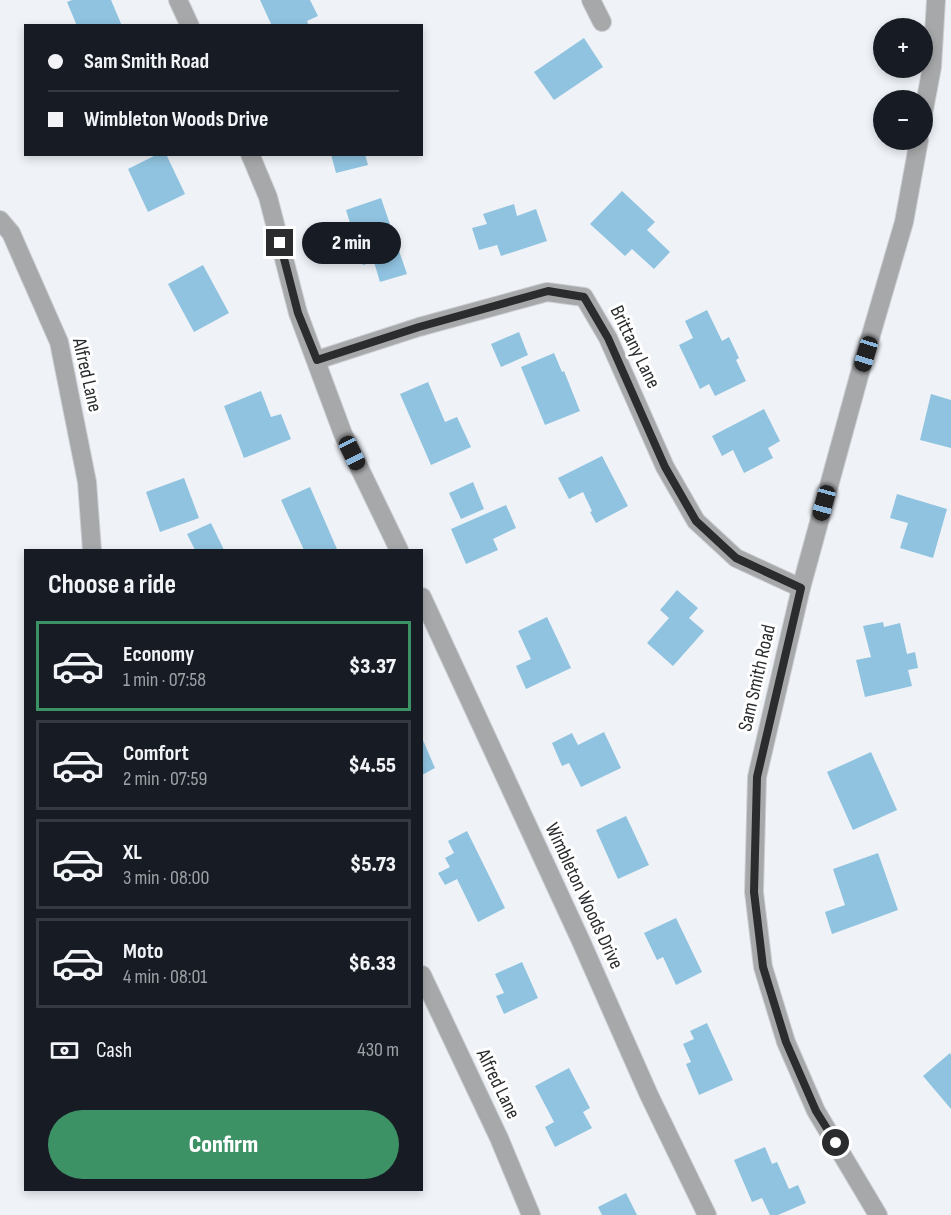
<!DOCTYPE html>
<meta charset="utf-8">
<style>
body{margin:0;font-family:"Sofia Sans Condensed",sans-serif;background:#20242c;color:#f1f3f6;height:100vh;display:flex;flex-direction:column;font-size:22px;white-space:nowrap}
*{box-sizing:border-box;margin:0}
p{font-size:20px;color:#9ea1a6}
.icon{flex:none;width:33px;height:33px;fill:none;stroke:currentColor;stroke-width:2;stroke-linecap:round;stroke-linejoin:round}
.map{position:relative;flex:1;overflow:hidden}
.panel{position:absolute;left:24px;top:549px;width:399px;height:642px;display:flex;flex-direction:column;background:#171b24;border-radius:0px;box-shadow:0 3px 9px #0003}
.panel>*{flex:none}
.hud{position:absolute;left:24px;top:24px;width:399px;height:132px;border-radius:0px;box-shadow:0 3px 9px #0003;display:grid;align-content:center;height:132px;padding:0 24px;background:#171b24}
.tools{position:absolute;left:873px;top:18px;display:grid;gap:12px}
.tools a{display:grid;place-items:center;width:60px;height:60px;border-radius:50%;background:#171b24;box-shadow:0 3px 9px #0003;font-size:30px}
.end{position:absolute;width:27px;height:27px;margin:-14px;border:8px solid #2a2c2e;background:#fff;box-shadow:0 0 0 3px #fff}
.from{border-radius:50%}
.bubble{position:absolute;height:42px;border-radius:21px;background:#171b24;box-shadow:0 3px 9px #0003;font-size:20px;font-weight:800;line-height:42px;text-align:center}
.car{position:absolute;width:18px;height:36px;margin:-18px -9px;border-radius:8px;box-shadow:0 0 4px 2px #0007;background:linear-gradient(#222 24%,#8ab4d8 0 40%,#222 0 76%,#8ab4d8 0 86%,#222 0)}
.hud b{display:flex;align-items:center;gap:21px;height:57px;font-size:22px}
.hud b+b{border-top:2px solid #363941}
.hud i{width:15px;height:15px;background:#f1f3f6}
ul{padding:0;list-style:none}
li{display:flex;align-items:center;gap:18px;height:90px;margin:0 12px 9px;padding:0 12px;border:3px solid #363941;border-radius:0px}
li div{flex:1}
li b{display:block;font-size:22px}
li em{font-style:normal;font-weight:800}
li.active{border-color:#3d9265}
li>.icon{width:54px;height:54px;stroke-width:1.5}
h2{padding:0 24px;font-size:27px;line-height:72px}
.pay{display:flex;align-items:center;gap:15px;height:66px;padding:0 24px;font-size:22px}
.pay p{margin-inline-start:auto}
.primary-button{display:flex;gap:12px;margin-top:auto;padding:12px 24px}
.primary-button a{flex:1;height:69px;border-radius:36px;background:#3d9265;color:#fff;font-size:24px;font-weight:800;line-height:69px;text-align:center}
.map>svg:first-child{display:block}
</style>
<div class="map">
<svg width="951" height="1215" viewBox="0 0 951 1215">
<rect width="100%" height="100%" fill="#eff3f8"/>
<g fill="#90c3e0">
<path d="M72,0H111L122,26H77L67,2Z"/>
<path d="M260,0H310L318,16L307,21L309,26H272Z"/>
<path d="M584,38L603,67L554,100L534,72Z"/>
<path d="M158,154H166L185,194L148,212L128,169Z"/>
<path d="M331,154H365L368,165L336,173Z"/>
<path d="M622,191L655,222L647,230L670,252L654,269L632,249L625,256L590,224Z"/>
<path d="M381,198L407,274L380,282L374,262L363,265L346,210Z"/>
<path d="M514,204L517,216L536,209L547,241L501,256L497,245L479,250L472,228L487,224L483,214Z"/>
<path d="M203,265L229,313L194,332L168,284Z"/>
<path d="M707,310L722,341L729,337L739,358L736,360L746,381L715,396L709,384L700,389L679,345L693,338L685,321Z"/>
<path d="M519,332L528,355L501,367L491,344Z"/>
<path d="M554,353L562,372L564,371L580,411L545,425L521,367Z"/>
<path d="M428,382L445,422L457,417L471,447L431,465L400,394Z"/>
<path d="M261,391L271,417L281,414L291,439L244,458L224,406Z"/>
<path d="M931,394L951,400V448L920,440Z"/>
<path d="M764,409L780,441L768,448L773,458L744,473L733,450L722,456L712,436Z"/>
<path d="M602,456L628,506L596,523L590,512L592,511L583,492L569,499L558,478Z"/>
<path d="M184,478L199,518L160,532L146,492Z"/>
<path d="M473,482L484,509L461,519L449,493Z"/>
<path d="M310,487L337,549L333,550H304L281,500Z"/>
<path d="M897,494L947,509L933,558L900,548L908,523L890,518Z"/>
<path d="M506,505L516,528L493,539L498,550L466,564L451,529Z"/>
<path d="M211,523L224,550H195L187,534Z"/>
<path d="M677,590L698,608L689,618L704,631L673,666L647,643L669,618L660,610Z"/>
<path d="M547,617L571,668L526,689L516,666L531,659L518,631Z"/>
<path d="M883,622L884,627L900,623L907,654L915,652L918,668L908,670L912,686L865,697L856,660L871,657L863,626Z"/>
<path d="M604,732L621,768L581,787L569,763L562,766L552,743L572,733L578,745Z"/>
<path d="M422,738L435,768L422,775Z"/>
<path d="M871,752L897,810L853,830L827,772Z"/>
<path d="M626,816L649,865L618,879L596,830Z"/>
<path d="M467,831L505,908L478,922L457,879L445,885L438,873L450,867L445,858L454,853L448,841Z"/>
<path d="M878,853L898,910L832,934L825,912L845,905L833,869Z"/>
<path d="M676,918L702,972L676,985L663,957L657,960L644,933Z"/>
<path d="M522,962L538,998L504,1014L496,996L504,993L495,974Z"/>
<path d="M707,1023L733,1080L699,1095L686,1064L691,1062L683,1044L694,1039L690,1031Z"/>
<path d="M950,1053L951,1055V1109L923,1076Z"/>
<path d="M569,1068L590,1108L583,1112L592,1128L555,1147L545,1127L554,1122L535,1086Z"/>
<path d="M765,1147L772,1164L777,1162L789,1189L798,1185L806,1203L778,1215H770L762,1198L752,1202L734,1160Z"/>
<path d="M626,1193L637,1215H602L598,1207Z"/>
</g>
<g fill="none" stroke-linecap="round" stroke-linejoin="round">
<g stroke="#cccfd4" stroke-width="20">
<g id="minor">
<path d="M178,0L190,26"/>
<path d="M591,0L602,22"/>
<path d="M922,120L932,67L936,0"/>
<path d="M250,154L268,197L298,313L343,434L399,550"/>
<path d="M0,220L11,233L59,342L87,482L92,550"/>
<path d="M317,360L419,327L547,292L584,297L608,338L665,467L696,521L736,558L801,588"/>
<path d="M422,597L580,939L649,1095L707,1215"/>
<path d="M422,975L499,1138L531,1215"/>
<path d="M878,1215L816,1111L786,1042L763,967L754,892L757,777L801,588L859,376L904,222L919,140"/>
</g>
</g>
<use href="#minor" stroke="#a7a8aa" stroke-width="18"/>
</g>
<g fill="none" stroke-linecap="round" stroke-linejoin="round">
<path stroke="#2a2c2e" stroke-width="8" d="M280,243L298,313L317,360L419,327L548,291L584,297L608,338L665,467L696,521L736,558L801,588L757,777L754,892L763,967L786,1042L816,1111L836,1143"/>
</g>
<g text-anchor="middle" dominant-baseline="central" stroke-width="6" stroke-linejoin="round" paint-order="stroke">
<g font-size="20" fill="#2a2c2e" stroke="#fff">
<text transform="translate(635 347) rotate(64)">Brittany Lane</text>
<text transform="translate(87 375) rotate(77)">Alfred Lane</text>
<text transform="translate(757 678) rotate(-77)">Sam Smith Road</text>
<text transform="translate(584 896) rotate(65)">Wimbleton Woods Drive</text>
<text transform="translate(498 1084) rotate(64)">Alfred Lane</text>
</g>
</g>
</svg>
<div class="tools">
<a>+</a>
<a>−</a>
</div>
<i class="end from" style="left:836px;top:1143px"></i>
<i class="end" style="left:280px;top:243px"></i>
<div class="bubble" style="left:302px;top:222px;width:99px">2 min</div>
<i class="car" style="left:866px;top:354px;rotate:197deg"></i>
<i class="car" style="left:352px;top:453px;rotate:154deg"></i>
<i class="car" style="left:824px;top:503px;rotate:195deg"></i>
<div class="hud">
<b><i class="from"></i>Sam Smith Road</b>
<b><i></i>Wimbleton Woods Drive</b>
</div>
<section class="panel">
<h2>Choose a ride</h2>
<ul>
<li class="active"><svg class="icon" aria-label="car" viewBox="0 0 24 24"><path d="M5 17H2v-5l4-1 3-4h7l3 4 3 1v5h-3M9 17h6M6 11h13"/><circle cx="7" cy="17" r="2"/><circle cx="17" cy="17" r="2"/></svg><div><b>Economy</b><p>1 min · 07:58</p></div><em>$3.37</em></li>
<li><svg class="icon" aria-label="car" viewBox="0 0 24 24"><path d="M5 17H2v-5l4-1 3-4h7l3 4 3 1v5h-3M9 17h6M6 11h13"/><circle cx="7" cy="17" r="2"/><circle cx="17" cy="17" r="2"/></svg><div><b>Comfort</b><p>2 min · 07:59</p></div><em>$4.55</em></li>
<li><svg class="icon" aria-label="car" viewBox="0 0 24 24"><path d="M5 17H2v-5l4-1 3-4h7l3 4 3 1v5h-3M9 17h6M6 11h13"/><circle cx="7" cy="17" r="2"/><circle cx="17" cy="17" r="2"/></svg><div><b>XL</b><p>3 min · 08:00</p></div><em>$5.73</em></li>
<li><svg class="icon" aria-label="car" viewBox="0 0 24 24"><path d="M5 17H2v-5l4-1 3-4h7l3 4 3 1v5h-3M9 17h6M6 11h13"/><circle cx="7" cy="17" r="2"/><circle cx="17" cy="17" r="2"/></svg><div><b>Moto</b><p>4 min · 08:01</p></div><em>$6.33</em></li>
</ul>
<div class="pay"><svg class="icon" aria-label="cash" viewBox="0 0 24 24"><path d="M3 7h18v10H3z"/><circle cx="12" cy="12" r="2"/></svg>Cash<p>430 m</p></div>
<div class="primary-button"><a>Confirm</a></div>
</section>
</div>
